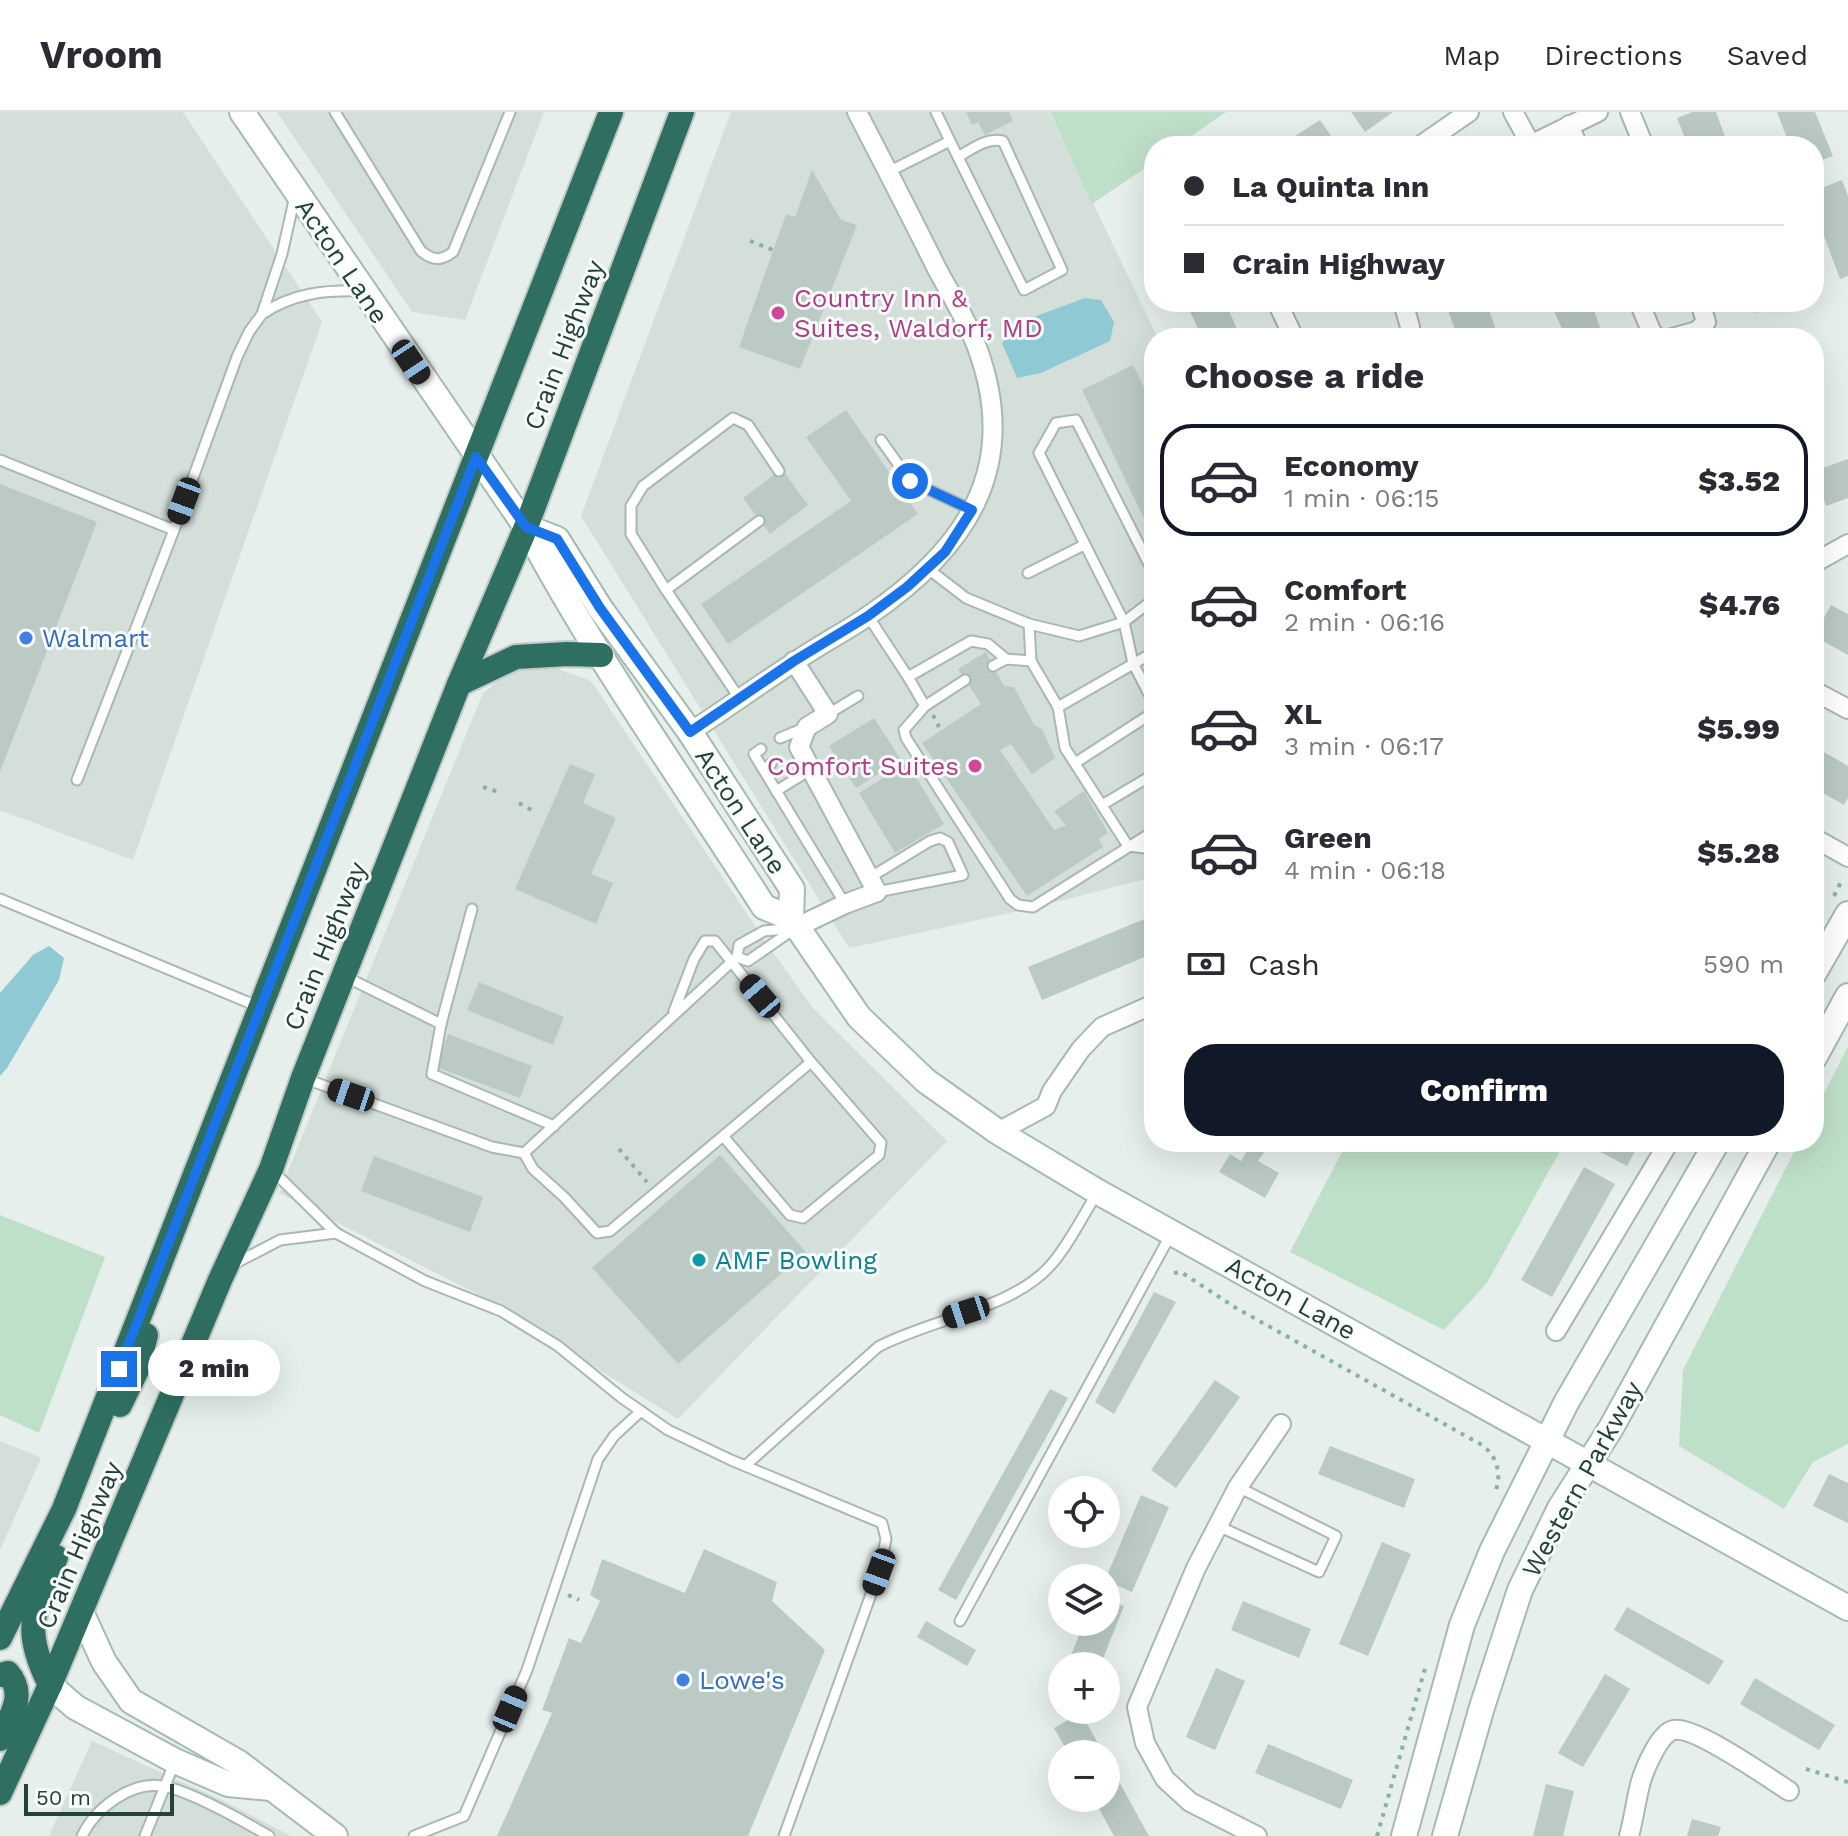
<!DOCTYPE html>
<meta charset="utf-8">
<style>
body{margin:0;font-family:"Work Sans",sans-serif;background:#f2f2f3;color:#2b2b33;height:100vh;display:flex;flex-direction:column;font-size:30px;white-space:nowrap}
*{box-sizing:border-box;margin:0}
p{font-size:26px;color:#7c7c81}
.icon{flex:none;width:44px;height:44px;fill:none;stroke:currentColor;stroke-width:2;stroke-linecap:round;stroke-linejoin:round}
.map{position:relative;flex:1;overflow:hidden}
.details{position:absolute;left:1144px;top:216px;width:680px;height:824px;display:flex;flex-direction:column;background:#fff;border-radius:32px;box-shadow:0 8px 32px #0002}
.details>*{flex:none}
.banner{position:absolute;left:1144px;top:24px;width:680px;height:176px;border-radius:32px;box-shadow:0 8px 32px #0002;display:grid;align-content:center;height:176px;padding:0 40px;background:#fff}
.buttons{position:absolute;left:1048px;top:1364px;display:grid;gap:16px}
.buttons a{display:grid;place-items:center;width:72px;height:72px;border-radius:50%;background:#fff;box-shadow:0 8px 32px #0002;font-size:40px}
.scale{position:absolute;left:24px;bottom:20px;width:150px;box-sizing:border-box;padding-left:8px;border:4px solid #24423a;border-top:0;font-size:22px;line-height:28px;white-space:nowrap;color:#24423a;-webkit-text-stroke:6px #f7fbf9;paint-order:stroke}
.end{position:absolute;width:36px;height:36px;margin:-18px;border:10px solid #1a73e8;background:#fff;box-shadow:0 0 0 4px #fff}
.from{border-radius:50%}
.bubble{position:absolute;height:56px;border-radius:28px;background:#fff;box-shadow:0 8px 32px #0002;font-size:26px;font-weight:800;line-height:56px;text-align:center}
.car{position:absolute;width:24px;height:48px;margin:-24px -12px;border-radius:10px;box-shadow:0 0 6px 2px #0007;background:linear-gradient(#222 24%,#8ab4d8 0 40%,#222 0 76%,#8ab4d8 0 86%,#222 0)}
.banner b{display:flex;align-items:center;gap:28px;height:76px;font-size:30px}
.banner b+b{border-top:2px solid #e1e1e2}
.banner i{width:20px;height:20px;background:#2b2b33}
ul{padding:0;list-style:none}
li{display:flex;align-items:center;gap:24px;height:112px;margin:0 16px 12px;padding:0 24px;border:4px solid transparent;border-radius:32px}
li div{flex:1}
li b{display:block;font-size:30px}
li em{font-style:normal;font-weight:800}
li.selected{border-color:#111827}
li>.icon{width:72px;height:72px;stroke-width:1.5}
h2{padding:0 40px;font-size:36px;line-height:96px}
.pay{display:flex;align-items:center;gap:20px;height:88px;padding:0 40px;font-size:30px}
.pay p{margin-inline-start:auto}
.cta{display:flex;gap:16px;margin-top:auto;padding:16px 40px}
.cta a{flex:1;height:92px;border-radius:32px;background:#111827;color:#fff;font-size:32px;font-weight:800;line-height:92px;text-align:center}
header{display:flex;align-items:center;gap:48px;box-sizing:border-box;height:112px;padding:0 40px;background:#fff;border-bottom:2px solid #e1e1e2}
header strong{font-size:38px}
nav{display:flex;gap:44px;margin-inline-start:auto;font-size:28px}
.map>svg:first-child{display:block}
</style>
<header>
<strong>Vroom</strong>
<nav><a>Map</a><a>Directions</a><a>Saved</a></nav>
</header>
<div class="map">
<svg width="1848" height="1724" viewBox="0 0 1848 1724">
<rect width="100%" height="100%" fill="#e6efeb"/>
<g fill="#d4dfda">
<path d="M0,0H183L322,210L133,748L0,698Z"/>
<path d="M277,0H544L465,208L412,200Z"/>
<path d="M731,0H1049L1158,226H1154V765L1028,797L849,836L581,404Z"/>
<path d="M553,555L591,569L770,836L813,896L947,1029L678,1307L483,1185L279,1081L483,581L514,556Z"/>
<path d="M0,1329L41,1346L0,1438Z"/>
<path d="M92,1629L222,1688L291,1724H49Z"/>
</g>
<g fill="#bfe0c8">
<path d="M1050,0H1226L1177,34H1154V50L1092,92Z"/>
<path d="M1848,934V1332L1813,1350L1784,1397L1679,1334L1683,1258L1799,1030H1814V1001Z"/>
<path d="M1347,1030H1565L1487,1171L1444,1218L1290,1140Z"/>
<path d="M0,1103L105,1145L39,1321L0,1303Z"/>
</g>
<g fill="#8ec9d4">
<path d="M1085,186L1101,188L1114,210L1110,229L1041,261L1017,266L1002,231L1023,209Z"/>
<path d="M49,834L64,846L59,868L7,956L0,964V881L33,843Z"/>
</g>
<g fill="#bbcac4">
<path d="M966,0H1009L1013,9L985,23L978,10L972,13Z"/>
<path d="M1351,0H1393L1365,20Z"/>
<path d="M1692,0H1716L1728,33L1688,34L1677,6Z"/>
<path d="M1777,0H1815L1833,44L1814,51V34H1790Z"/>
<path d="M1320,8L1338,34H1279L1289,28Z"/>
<path d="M812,58L841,108L857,113L800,257L739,235L786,102L795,105Z"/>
<path d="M1842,68L1848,84V164L1840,167L1814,97V79Z"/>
<path d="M1186,190H1225L1241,226H1202Z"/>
<path d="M1445,190H1486L1499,226H1458Z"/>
<path d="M1550,190H1591L1604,226H1566Z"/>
<path d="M1751,190H1784L1755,201Z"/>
<path d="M1133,253L1154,295V427L1082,278Z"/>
<path d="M846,298L918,402L728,532L701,492L851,389L806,325Z"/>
<path d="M1848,347V386L1826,394L1814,359Z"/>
<path d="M782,357L808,393L770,422L743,386Z"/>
<path d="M0,372L97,410L0,660Z"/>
<path d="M1831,493L1848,502V543L1814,524Z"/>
<path d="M986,540L1004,574L1014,575L1034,613L1042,617L1055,646L1032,662L1011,632L1000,638L1054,718L1066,713L1054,699L1084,679L1108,721L1099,727L1103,735L1027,784L922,631L981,592L958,557Z"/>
<path d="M874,606L901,648L856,676L829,634Z"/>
<path d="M1814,634L1848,654V686L1844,693L1814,676Z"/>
<path d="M908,651L944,712L895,741L859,681Z"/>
<path d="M570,652L595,662L583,691L616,706L591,762L613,771L596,812L515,777Z"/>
<path d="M1147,806L1154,823V841L1042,888L1028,855Z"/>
<path d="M479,870L564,905L553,933L467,898Z"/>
<path d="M448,922L532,954L520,986L436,955Z"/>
<path d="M1599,1030H1640L1627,1054L1595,1037Z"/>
<path d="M1251,1032L1264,1040L1258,1049L1279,1061L1265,1086L1219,1060L1230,1042L1241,1049Z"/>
<path d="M720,1043L806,1140L678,1252L592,1156Z"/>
<path d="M374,1044L483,1085L470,1120L361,1079Z"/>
<path d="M1584,1055L1615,1072L1552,1185L1521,1168Z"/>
<path d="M1154,1180L1176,1190L1114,1302L1095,1290Z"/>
<path d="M1215,1268L1240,1285L1176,1376L1151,1358Z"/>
<path d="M1050,1277L1068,1286L956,1488L938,1478Z"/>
<path d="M1330,1334L1415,1367L1404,1396L1318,1362Z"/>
<path d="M1829,1362L1848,1371V1411L1813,1394Z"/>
<path d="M1141,1383L1169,1395L1132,1480L1106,1469V1466Z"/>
<path d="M1382,1430L1411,1442L1368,1544L1339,1532Z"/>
<path d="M704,1437L777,1470L772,1489L825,1538L748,1724H497L552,1601L542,1598L569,1526L581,1531L600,1489L590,1483L602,1447L685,1481Z"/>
<path d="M1106,1487L1124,1494L1100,1554H1067L1084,1510H1106Z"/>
<path d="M1243,1489L1311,1517L1299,1546L1231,1518Z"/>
<path d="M1627,1495L1724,1549L1709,1573L1614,1518Z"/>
<path d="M926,1509L976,1538L967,1554L917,1525Z"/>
<path d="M1216,1556L1245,1569L1215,1638L1186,1625Z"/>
<path d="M1605,1562L1630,1577L1583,1655L1558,1641Z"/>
<path d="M1755,1566L1835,1613L1819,1638L1740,1592Z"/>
<path d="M1081,1601L1104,1642H1069L1054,1616Z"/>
<path d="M1268,1632L1353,1668L1341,1697L1255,1661Z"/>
<path d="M1106,1646L1149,1724H1114L1093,1686H1106Z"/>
<path d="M1546,1672L1574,1679L1563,1724H1533Z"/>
<path d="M1692,1707L1721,1715L1718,1724H1687Z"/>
</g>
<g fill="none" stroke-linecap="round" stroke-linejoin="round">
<g stroke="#a8b8b2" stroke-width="13">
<g id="lane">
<path d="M335,0L421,139C433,149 441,149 453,140L510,0"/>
<path d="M936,0L950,29"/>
<path d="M888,60L950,29L1024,178L1062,158L1003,29C987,25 972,37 958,45"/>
<path d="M262,202C293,181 325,178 362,179"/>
<path d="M881,328L910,369L972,398"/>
<path d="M0,348L174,418"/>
<path d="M759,409L666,478L631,422V394L643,374L733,306L748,313L779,359"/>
<path d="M927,456L966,486L1029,512L1031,549L1058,595L1065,636L1128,734L1154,737"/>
<path d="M1028,461L1084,433"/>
<path d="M1154,462L1076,308L1056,311L1039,341L1124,510L1133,551L1154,592"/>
<path d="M666,478L740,587"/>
<path d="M868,504L908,565L971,529L988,532L1006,547L1031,549"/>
<path d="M1029,512L1079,524L1124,510L1154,487"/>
<path d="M993,554L1006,547"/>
<path d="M908,565L925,594L965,568"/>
<path d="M925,594L904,618L906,626L1010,787L1018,793L1033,795L1154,719"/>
<path d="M1058,595L1154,540"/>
<path d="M828,602L858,584"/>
<path d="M780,626L807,615"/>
<path d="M761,637L754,642L763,657"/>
<path d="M1075,651L1154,600"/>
<path d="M771,652L763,657L845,792"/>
<path d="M77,668L174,418L237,245L249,220L262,202L282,142L295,84"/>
<path d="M776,679L810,658"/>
<path d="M1102,693L1154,662"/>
<path d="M869,766L930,729L940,726L948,730L963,763L877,780"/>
<path d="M0,787L257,894"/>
<path d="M737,845L748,849L797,815"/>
<path d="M344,864L441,912L432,962L554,1014"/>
<path d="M674,899L694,847L705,829H715L811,950"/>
<path d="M441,912L472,797"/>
<path d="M306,967L492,1035L524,1041L737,845L739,833L764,819L795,816"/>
<path d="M524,1041L533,1057L564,1085L597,1121L610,1119L811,950L881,1031L879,1043L803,1106L790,1103L723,1024"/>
<path d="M273,1059L336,1121L425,1169L501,1199L558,1234L622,1286L668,1318L731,1348L882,1411L886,1427L879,1460L784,1724"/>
<path d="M234,1152L280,1128L336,1121"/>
<path d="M745,1354L878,1235C928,1208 1011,1197 1049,1155C1067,1136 1082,1105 1096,1083"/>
<path d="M1218,1414L1319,1460L1336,1424L1238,1375"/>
<path d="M960,1509L1171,1122"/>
<path d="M82,1724C95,1697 130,1669 162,1674C188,1678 245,1710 269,1724"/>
<path d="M145,1724L175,1649"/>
<path d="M414,1724L464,1704L527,1558L598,1347L614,1324L641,1299"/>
</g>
</g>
<g stroke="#a8b8b2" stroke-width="22">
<g id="street">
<path d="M1513,0L1531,33"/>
<path d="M1630,0L1644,34"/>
<path d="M1569,13L1578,34"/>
<path d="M1420,34L1469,0"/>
<path d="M1528,34L1598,0"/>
<path d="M1277,190L1294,226"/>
<path d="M1403,190L1410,215L1409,226"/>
<path d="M1639,190L1652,221L1658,226"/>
<path d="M1672,226L1697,219L1706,210L1700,190"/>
<path d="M1814,451L1848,432"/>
<path d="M794,549L828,602L807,615L799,635L877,780L845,792L797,815"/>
<path d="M1814,579L1848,597"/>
<path d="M690,620C726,597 760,572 796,549C819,533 845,520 868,504C965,438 1021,357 978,238C968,210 951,183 937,157C911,104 884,52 857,0"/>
<path d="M1814,726L1848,745"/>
<path d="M998,1020L1046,994L1052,979L1081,937L1102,915L1154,892"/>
<path d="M1556,1219L1669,1030"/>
<path d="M1257,1724L1190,1690L1165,1667L1145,1631L1137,1595L1196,1456L1238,1375L1281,1312"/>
<path d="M1629,1724C1634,1706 1636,1687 1641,1669C1645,1656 1660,1620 1674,1618C1695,1614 1769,1666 1789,1679"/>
</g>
</g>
<g stroke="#a4bbb3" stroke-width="28">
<g id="secondary">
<path d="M242,0L526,415C596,547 684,670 764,795L791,806L859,905L926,969L998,1020L1098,1080L1848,1496"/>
<path d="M526,415L557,427L600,496L690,620L792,777L791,806"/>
<path d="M1814,861L1848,802"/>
<path d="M1814,946L1848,884"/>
<path d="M81,1500L104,1550L131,1589L239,1651L335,1724"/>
<path d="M50,1573L75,1595L175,1649L228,1672L271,1676"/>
<path d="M1404,1724L1462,1513L1492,1439L1566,1291L1717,1030"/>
<path d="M1445,1724L1482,1595L1520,1478L1560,1396L1611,1316L1768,1030"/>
</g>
</g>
<g stroke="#c2cac8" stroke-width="28">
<g id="highway">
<path d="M459,572L516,545L567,542L601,543"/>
<path d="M120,1293L137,1258L146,1223"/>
<path d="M0,1526L64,1397L611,0"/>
<path d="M0,1563L8,1561C27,1583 10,1605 0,1627"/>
<path d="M50,1573C21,1515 34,1501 56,1445"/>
<path d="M0,1681L50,1573L220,1168L271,1057L303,966L459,572L526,415L682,0"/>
</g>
</g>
<g stroke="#86b3a5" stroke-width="4" stroke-dasharray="4 6" stroke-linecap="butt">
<path d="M750,129L773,138"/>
<path d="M933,603L939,615"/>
<path d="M483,675L499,680"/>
<path d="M519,691L535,700"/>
<path d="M1834,784L1842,768"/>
<path d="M619,1037L647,1070"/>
<path d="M1174,1161L1181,1160L1236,1196L1482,1333C1496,1343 1502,1361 1496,1378"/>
<path d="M568,1483L579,1488"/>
<path d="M1806,1657L1848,1670"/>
<path d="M1377,1724L1426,1553"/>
</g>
<use href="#lane" stroke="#fff" stroke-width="9"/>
<use href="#street" stroke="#fff" stroke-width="18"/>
<use href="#secondary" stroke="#fff" stroke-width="24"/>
<use href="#highway" stroke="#2f6f62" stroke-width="24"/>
</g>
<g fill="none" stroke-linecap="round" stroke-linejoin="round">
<path stroke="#1a73e8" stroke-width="10" d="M119,1257L476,345L526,415L557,427L600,496L690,620L794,549L868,504L907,475L945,440L972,398L910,369"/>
</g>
<g fill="#d1479c" stroke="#f7fbf9" stroke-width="3">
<circle cx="778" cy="201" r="8"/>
<circle cx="975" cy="654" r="8"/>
</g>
<g fill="#3f7fe0" stroke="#f7fbf9" stroke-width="3">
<circle cx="26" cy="526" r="8"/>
<circle cx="683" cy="1568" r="8"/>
</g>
<circle fill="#0f9aa8" stroke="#f7fbf9" stroke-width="3" cx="699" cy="1148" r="8"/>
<g text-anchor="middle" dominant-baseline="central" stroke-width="6" stroke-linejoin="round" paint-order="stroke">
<g font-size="26" fill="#24423a" stroke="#f7fbf9">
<text transform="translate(342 149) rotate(56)">Acton Lane</text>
<text transform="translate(564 233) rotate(-69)">Crain Highway</text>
<text transform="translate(741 699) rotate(57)">Acton Lane</text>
<text transform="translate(325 834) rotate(-68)">Crain Highway</text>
<text transform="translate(1291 1186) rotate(29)">Acton Lane</text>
<text transform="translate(1582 1367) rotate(-61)">Western Parkway</text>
<text transform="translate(79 1433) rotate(-67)">Crain Highway</text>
</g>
<g font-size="26" fill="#b23c85" stroke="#f7fbf9" text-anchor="start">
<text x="794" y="186">Country Inn &amp;<tspan x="794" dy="30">Suites, Waldorf, MD</tspan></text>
<text x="959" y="654" text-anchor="end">Comfort Suites</text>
</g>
<g font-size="26" fill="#366cbe" stroke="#f7fbf9" text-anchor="start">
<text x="42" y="526">Walmart</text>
<text x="699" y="1568">Lowe's</text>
</g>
<g font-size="26" fill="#0d838f" stroke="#f7fbf9" text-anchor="start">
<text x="715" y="1148">AMF Bowling</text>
</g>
</g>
</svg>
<div class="buttons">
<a><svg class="icon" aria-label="locate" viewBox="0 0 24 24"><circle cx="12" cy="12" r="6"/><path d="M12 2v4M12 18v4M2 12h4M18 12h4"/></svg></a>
<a><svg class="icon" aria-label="layers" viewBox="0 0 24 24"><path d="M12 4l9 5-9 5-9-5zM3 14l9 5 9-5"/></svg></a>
<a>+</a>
<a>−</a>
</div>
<div class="scale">50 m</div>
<i class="end from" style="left:910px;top:369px"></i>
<i class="end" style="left:119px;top:1257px"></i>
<div class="bubble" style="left:148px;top:1228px;width:132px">2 min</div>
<i class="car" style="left:411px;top:250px;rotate:146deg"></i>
<i class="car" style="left:184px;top:389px;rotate:200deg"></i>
<i class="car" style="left:760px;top:884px;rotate:320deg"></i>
<i class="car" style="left:351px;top:983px;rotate:289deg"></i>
<i class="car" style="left:966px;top:1200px;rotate:252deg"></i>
<i class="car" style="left:879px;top:1460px;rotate:200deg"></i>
<i class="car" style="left:510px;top:1597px;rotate:23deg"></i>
<div class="banner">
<b><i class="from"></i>La Quinta Inn</b>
<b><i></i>Crain Highway</b>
</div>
<section class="details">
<h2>Choose a ride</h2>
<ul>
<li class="selected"><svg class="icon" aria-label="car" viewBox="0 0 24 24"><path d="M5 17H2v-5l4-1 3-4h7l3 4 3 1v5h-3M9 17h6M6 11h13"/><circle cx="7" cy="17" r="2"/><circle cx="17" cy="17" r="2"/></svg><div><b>Economy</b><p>1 min · 06:15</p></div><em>$3.52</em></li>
<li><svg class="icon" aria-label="car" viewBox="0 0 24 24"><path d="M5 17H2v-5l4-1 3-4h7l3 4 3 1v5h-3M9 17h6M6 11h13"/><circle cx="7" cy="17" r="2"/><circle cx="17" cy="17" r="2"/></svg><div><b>Comfort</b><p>2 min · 06:16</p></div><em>$4.76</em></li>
<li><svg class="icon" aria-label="car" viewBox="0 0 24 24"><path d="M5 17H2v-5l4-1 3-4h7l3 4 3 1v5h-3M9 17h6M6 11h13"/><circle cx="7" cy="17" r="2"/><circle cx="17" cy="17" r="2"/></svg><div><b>XL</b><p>3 min · 06:17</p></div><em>$5.99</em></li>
<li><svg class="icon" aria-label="car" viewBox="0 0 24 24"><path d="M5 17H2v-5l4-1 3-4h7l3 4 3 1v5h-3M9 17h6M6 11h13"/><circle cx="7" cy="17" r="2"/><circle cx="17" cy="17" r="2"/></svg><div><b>Green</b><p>4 min · 06:18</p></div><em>$5.28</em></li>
</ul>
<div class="pay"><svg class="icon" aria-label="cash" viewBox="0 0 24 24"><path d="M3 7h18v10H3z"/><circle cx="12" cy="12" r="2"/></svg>Cash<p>590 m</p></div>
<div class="cta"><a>Confirm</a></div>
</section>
</div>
